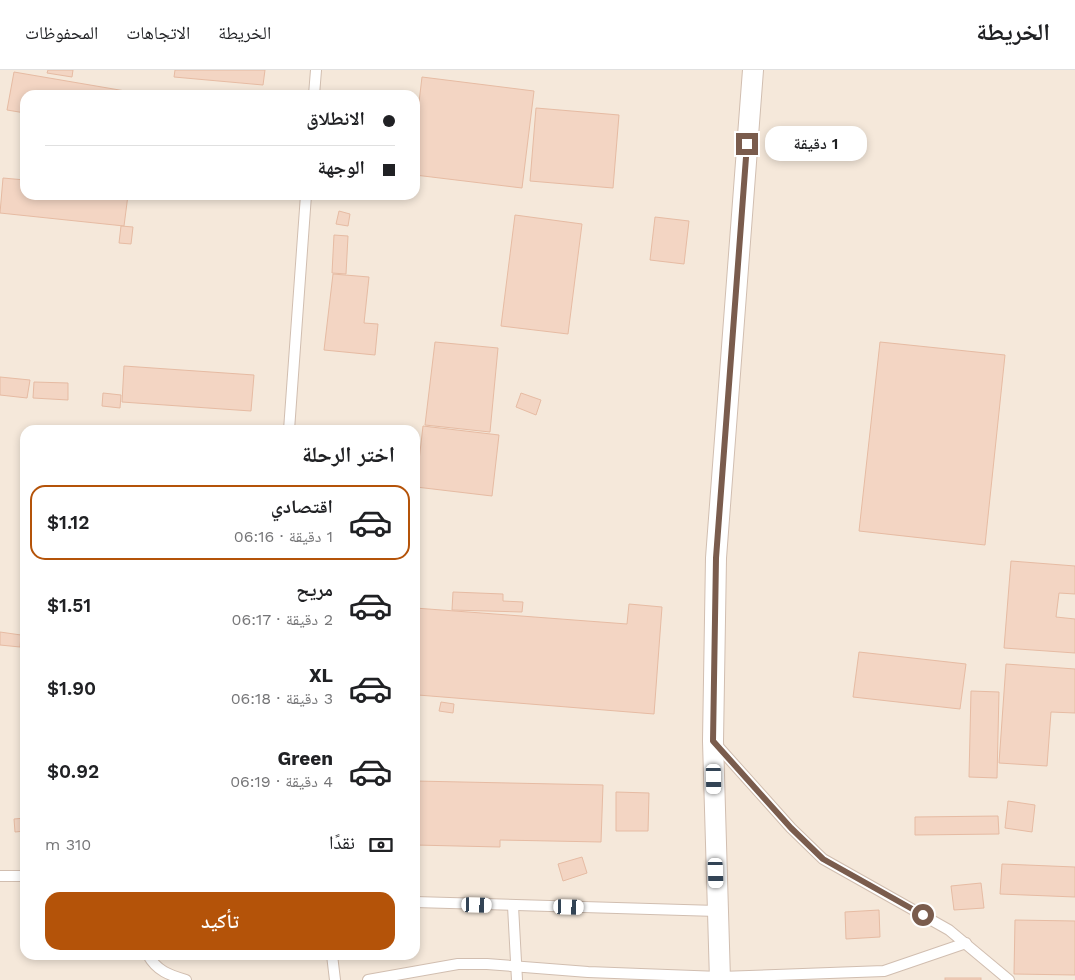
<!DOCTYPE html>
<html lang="ar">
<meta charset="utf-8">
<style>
body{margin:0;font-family:"Work Sans","Noto Naskh Arabic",sans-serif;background:#f6f6f6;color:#202124;direction:rtl;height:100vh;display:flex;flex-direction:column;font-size:19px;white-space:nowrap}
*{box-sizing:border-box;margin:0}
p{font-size:16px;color:#757577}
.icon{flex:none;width:28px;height:28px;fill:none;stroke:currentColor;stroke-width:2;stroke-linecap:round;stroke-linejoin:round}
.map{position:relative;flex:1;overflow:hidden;direction:ltr}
.side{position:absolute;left:20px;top:355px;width:400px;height:535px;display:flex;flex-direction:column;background:#fff;border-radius:15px;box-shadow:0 2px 8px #0003;direction:rtl}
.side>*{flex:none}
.guide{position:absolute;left:20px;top:20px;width:400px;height:110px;border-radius:15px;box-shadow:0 2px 8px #0003;direction:rtl;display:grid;align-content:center;height:110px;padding:0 25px;background:#fff}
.end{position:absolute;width:22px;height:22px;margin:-11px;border:6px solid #7a5c4d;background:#fff;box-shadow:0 0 0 2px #fff}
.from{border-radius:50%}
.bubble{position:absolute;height:35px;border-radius:15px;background:#fff;box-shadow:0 2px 8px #0003;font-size:16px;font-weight:600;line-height:35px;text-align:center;direction:rtl}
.car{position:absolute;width:15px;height:30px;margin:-15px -8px;border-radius:6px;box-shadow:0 0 4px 1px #0007;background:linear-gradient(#fff 24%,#345 0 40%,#fff 0 76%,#345 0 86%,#fff 0)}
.guide b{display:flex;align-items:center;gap:18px;height:48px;font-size:19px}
.guide b+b{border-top:1px solid #e0e0e0}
.guide i{width:12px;height:12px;background:#202124}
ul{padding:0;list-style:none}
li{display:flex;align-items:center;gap:15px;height:75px;margin:0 10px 8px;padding:0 15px;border:2px solid transparent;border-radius:15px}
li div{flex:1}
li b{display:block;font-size:19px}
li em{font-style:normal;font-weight:600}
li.active{border-color:#b45309}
li>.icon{width:45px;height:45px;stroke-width:1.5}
h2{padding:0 25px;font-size:22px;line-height:60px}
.pay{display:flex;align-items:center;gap:12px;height:55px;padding:0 25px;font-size:19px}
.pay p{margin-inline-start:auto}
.button{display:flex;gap:10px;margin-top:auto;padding:10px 25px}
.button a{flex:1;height:58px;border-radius:15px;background:#b45309;color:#fff;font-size:20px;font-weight:600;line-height:58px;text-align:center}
header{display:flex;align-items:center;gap:30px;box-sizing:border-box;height:70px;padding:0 25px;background:#fff;border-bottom:1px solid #e0e0e0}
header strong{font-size:24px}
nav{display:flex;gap:28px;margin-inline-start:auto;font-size:18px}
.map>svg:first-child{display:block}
</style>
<header>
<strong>الخريطة</strong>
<nav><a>الخريطة</a><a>الاتجاهات</a><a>المحفوظات</a></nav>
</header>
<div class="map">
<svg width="1075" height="910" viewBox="0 0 1075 910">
<rect width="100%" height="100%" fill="#fdf6ec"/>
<path fill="#f5e8da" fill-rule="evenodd" d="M0,0H1075V910H0ZM25,25H415V125H25ZM25,360H415V885H25Z"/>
<g fill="#f3d5c3" stroke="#e6bba3">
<path d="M48,0H73L72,7L47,3Z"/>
<path d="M175,0H265L263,15L174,7Z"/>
<path d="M14,2L137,23V25H25V43L7,40Z"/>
<path d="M422,7L534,21L522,118L415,105V66Z"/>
<path d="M536,38L619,45L613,118L530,111Z"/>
<path d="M3,108L25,110V125H128L124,156L0,143Z"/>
<path d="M339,141L350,144L348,156L336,154Z"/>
<path d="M515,145L582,154L568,264L501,256Z"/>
<path d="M655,147L689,151L684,194L650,190Z"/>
<path d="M121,156L133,157L131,174L119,173Z"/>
<path d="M334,165L348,166L346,204L332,203Z"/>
<path d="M333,204L369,207L364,253L378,254L375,285L324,280Z"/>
<path d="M435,272L498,278L490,362L425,355Z"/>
<path d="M880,272L1005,285L985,475L859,461Z"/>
<path d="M124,296L254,305L251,341L122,332Z"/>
<path d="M0,307L30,310L27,328L0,325Z"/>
<path d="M34,312L68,313V330L33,328Z"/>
<path d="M103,323L121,325L120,338L102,336Z"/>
<path d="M521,323L541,330L536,345L516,337Z"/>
<path d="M423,356L499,365L492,426L416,417Z"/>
<path d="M339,357L369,359V360H338Z"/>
<path d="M1011,491L1075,496V524L1059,523L1056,547L1075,549V583L1004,578Z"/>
<path d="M453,522L503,524V531L523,532L522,542L452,540Z"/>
<path d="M629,534L662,537L654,644L418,625L417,644H415V538L627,554Z"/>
<path d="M0,562L21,565L20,577L0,575Z"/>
<path d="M859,582L966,594L960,639L853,627Z"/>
<path d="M1006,594L1075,599V643L1051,642L1047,696L999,693Z"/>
<path d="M971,621L999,622L997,708L969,707Z"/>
<path d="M441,632L454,634L453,643L439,641Z"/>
<path d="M415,711L603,715L601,772L500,770V777L415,775Z"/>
<path d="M616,722L649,723L648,761H616Z"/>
<path d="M1008,731L1035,735L1032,762L1005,758Z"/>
<path d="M998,746L999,764L915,765V747Z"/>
<path d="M25,748V761L15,762L14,749Z"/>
<path d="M582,787L587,803L563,811L558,794Z"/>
<path d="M1002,794L1075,797V827L1000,824Z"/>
<path d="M981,813L984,838L954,840L951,816Z"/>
<path d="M879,840L880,867L846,869L845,842Z"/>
<path d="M1015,850L1075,851V905L1014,904Z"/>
<rect x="945" y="908" width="36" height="2"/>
</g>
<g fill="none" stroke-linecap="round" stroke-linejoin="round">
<g stroke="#d1beb0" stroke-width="12">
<g id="lane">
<path d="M314,25L316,0"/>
<path d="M289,360L306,125"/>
<path d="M715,673L791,758L823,789L949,860L1009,910"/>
<path d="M0,806H25"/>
<path d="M415,832L717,841"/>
<path d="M513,836L517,910"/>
<path d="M148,885C157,901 169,905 186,910"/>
<path d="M332,885L335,910"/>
<path d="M368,910L458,894H487L588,902L720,907L884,901L966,873"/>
</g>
</g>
<g stroke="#d1beb0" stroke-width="22">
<path id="street" d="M720,910L713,671L716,488L753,0"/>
</g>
<use href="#lane" stroke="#fff" stroke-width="10"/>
<use href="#street" stroke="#fff" stroke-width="20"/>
</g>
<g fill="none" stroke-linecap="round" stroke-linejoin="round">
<path stroke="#7a5c4d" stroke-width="6" d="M747,74L716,488L713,671L791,758L823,789L923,845"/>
</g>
</svg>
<i class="end from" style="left:923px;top:845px"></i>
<i class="end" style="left:747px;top:74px"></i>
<div class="bubble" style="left:765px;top:56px;width:102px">1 دقيقة</div>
<i class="car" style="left:714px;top:709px;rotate:179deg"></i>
<i class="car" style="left:716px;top:803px;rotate:178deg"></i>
<i class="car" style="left:477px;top:835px;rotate:92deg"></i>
<i class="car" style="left:569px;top:837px;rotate:92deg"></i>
<div class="guide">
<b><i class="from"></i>الانطلاق</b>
<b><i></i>الوجهة</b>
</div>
<section class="side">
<h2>اختر الرحلة</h2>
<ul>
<li class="active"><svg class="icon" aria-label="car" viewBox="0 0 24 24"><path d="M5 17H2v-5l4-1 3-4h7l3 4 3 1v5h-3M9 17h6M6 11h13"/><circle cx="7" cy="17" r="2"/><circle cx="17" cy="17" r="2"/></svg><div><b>اقتصادي</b><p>1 دقيقة · 06:16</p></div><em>$1.12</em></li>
<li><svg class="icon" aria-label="car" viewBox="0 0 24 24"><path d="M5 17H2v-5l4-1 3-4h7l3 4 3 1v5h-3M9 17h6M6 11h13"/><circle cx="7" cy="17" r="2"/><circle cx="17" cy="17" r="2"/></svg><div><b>مريح</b><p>2 دقيقة · 06:17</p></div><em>$1.51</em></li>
<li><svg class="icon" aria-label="car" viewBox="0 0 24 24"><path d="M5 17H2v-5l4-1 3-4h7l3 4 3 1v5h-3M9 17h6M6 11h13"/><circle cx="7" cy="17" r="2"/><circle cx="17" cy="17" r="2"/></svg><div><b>XL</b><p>3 دقيقة · 06:18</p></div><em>$1.90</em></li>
<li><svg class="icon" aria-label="car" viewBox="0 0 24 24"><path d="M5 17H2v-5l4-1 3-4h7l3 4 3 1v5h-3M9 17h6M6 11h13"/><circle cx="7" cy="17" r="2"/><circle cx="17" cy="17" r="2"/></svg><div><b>Green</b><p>4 دقيقة · 06:19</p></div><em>$0.92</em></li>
</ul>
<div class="pay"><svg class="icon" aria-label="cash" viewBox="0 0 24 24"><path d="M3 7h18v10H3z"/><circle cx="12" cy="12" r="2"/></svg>نقدًا<p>310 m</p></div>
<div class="button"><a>تأكيد</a></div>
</section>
</div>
